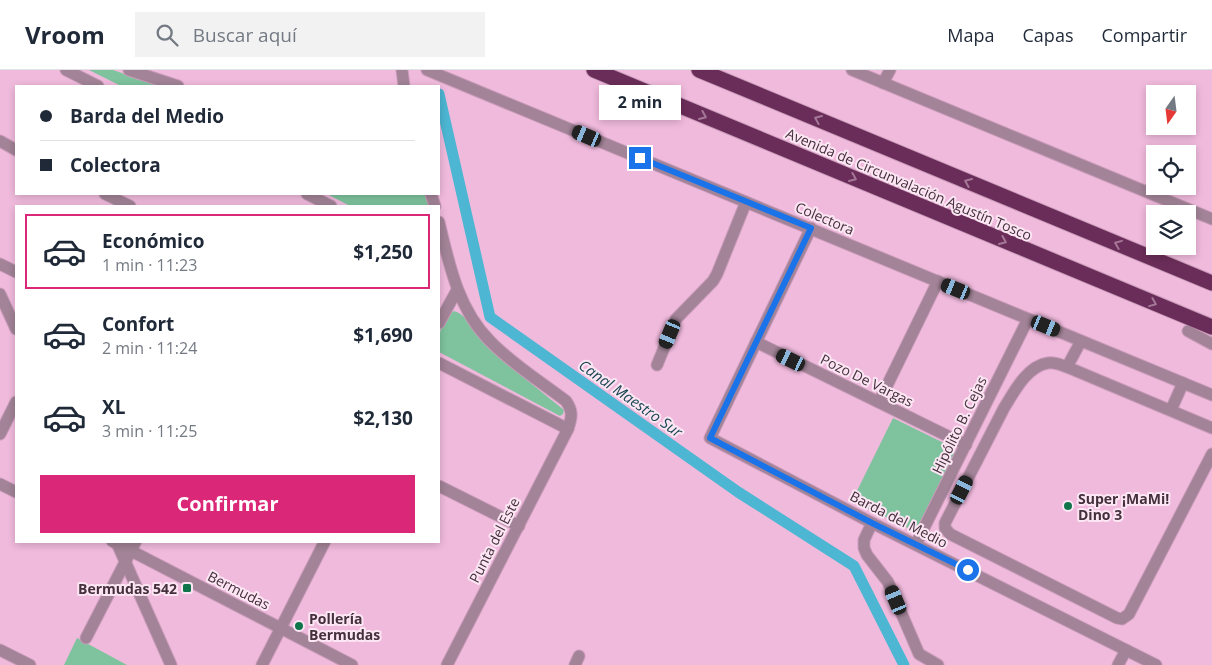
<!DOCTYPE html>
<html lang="es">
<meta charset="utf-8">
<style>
body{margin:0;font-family:"Open Sans",sans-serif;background:#f2f2f3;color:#1f2937;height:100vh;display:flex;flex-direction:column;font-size:19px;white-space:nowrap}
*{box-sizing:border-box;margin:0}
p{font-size:16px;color:#747a83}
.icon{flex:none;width:28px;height:28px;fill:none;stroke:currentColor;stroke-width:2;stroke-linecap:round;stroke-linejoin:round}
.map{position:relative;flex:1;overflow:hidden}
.sheet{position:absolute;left:15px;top:135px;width:425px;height:338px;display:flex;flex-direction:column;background:#fff;border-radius:0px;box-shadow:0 2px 8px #0003}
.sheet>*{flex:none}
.top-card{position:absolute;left:15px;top:15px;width:425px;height:110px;border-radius:0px;box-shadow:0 2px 8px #0003;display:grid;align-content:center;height:110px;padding:0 25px;background:#fff}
.needle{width:32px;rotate:194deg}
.buttons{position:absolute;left:1146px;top:15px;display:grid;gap:10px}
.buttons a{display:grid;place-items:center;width:50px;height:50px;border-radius:0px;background:#fff;box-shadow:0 2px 8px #0003;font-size:25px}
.end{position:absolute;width:22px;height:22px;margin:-11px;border:6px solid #1a73e8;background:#fff;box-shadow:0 0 0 2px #fff}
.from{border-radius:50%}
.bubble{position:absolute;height:35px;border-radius:0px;background:#fff;box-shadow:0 2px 8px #0003;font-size:16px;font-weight:700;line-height:35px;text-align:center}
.car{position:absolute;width:15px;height:30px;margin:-15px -8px;border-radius:6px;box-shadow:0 0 4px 1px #0007;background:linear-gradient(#222 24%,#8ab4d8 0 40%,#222 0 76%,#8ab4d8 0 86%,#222 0)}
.top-card b{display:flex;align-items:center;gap:18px;height:48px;font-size:19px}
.top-card b+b{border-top:1px solid #e0e1e3}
.top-card i{width:12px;height:12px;background:#1f2937}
ul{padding:9px 0 0;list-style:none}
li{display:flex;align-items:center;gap:15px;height:75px;margin:0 10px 8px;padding:0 15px;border:2px solid transparent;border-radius:0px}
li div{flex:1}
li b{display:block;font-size:19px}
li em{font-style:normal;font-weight:700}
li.active{border-color:#db2777}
li>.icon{width:45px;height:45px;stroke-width:1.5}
.button{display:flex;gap:10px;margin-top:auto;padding:10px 25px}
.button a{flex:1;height:58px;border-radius:0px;background:#db2777;color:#fff;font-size:20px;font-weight:700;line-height:58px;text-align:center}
header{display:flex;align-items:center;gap:30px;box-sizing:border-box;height:70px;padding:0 25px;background:#fff;border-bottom:1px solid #e0e1e3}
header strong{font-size:24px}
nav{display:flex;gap:28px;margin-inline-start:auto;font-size:18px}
.search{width:350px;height:45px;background:#f2f2f3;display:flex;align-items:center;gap:12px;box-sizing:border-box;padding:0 18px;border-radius:0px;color:#747a83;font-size:19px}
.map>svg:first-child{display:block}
</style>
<header>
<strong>Vroom</strong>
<div class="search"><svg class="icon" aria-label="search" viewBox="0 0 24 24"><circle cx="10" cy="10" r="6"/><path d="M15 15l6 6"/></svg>Buscar aquí</div>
<nav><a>Mapa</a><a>Capas</a><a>Compartir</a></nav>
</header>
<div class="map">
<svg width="1212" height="595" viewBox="0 0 1212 595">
<rect width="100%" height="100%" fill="#f0badd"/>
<g fill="#7ec39d">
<path d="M89,0H113L159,16H121Z"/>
<path d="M327,124H427L430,136H350Z"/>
<path d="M454,241C465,244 471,256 479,265C504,293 534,316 564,340L563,344L560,346L439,282C439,269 439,248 454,241Z"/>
<path d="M893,348L950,376L954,380L956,387L919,458H908L852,431Z"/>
<path d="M77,568L127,595H64Z"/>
</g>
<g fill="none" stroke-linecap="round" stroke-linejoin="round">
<path stroke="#4db6d3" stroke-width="11" d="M439,24L490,247L738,422L854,496L904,595"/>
<g stroke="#ca9bba" stroke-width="13">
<g id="minor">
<path d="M66,0L98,16"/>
<path d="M129,0L178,16"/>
<path d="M402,0L404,16"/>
<path d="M427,0L1212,325"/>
<path d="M852,0L1212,149"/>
<path d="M883,13L890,0"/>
<path d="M0,71L16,80"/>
<path d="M105,124L130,136"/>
<path d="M307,124L331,136"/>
<path d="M431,124L435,136"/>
<path d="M439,152C449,194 458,239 490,271C511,293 541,312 566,331C573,341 572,347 568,359L447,595"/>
<path d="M811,158L710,368L872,453L1156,595"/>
<path d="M0,194L16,202"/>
<path d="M0,224L16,259"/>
<path d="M439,253L457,220"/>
<path d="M1188,261L1212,274"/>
<path d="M756,272L966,375"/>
<path d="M439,293L568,359"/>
<path d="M657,295L676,249L713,211L717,204L746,132"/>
<path d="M1067,297L1081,271"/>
<path d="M879,332L938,211"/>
<path d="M1171,340L1183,313"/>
<path d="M1212,358L1067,297C1061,295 1055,292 1048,293C1027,296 1014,322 1004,338L945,453V458L950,464L1117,548L1122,549L1129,544L1212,384"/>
<path d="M0,364L16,332"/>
<path d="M0,414L16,422"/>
<path d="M439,416L519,456"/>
<path d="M872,453L864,470V478L867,485L888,512L919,584L938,595"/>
<path d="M112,471L352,595"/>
<path d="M116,471L171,595"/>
<path d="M916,474L1028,249"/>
<path d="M86,568L136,471"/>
<path d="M0,580L30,595"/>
<path d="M262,595L325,471"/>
<path d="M575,595L579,586"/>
<path d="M1118,595L1126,580"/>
</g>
</g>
<g stroke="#ca9bba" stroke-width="17">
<g id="highway">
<path d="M594,0L1212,257"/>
<path d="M699,0L1212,213"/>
</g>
</g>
<use href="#minor" stroke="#a28397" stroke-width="11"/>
<use href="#highway" stroke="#6a2d59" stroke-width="15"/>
</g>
<defs><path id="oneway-chevron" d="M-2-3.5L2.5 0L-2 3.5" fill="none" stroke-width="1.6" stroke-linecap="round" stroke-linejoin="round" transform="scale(1.25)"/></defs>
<g stroke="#a57797">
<use href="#oneway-chevron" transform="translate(703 46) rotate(23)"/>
<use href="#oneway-chevron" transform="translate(818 49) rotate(-157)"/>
<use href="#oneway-chevron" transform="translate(853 108) rotate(23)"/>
<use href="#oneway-chevron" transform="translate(968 112) rotate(-157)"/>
<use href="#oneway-chevron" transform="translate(1003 171) rotate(23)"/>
<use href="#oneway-chevron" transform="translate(1118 174) rotate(-158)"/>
<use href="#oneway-chevron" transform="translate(1153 233) rotate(22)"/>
</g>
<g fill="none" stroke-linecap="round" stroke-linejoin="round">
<path stroke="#1a73e8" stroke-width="6" d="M640,88L811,158L710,368L872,453L968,500"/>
</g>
<g fill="#11754c" stroke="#fde6f4" stroke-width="2">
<circle cx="1068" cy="436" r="5"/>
<rect x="182" y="513" width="10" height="10" rx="2.5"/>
<circle cx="299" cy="556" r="5"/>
</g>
<g text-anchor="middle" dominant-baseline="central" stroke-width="4" stroke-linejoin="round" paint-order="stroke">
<g font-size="14" fill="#442f3d" stroke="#fde6f4">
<text transform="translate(909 114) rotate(23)">Avenida de Circunvalación Agustín Tosco</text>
<text transform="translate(825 148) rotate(23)">Colectora</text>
<text transform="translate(867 310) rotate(26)">Pozo De Vargas</text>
<text transform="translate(959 355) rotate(-64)">Hipólito B. Cejas</text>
<text transform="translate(899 449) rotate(27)">Barda del Medio</text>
<text transform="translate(494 470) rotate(-63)">Punta del Este</text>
<text transform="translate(239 520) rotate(27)">Bermudas</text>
</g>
<g font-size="14" font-weight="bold" fill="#442f3d" stroke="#fde6f4" text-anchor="start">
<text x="1078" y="428">Super ¡MaMi!<tspan x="1078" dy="16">Dino 3</tspan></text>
<text x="177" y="518" text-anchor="end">Bermudas 542</text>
<text x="309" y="548">Pollería<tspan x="309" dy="16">Bermudas</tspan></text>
</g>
<g font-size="15" font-style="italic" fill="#1b4855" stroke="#fde6f4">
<text transform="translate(631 328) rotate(35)">Canal Maestro Sur</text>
</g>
</g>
</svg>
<div class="buttons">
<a><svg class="needle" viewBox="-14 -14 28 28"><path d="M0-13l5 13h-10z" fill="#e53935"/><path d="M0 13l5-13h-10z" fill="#747a83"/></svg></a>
<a><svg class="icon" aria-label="locate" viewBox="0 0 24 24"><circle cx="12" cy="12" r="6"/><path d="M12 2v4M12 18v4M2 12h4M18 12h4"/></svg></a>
<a><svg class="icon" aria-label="layers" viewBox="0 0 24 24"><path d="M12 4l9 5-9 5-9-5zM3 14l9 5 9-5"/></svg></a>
</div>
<i class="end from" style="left:968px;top:500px"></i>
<i class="end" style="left:640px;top:88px"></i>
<div class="bubble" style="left:599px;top:15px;width:82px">2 min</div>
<i class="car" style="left:587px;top:66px;rotate:293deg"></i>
<i class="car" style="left:956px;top:219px;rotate:292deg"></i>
<i class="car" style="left:1046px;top:256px;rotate:112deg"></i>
<i class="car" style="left:670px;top:264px;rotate:203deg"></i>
<i class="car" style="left:791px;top:290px;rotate:296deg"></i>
<i class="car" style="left:962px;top:420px;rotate:27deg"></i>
<i class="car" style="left:896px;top:530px;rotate:337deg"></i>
<div class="top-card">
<b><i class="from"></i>Barda del Medio</b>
<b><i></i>Colectora</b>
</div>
<section class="sheet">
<ul>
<li class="active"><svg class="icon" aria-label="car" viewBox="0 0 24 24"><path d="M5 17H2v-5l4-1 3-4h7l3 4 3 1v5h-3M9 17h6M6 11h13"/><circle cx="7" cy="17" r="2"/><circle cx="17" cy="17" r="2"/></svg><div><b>Económico</b><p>1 min · 11:23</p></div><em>$1,250</em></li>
<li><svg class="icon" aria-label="car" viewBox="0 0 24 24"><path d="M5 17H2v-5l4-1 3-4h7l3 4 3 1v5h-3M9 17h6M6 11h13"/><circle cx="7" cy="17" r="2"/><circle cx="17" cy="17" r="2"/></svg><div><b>Confort</b><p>2 min · 11:24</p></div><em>$1,690</em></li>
<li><svg class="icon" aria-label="car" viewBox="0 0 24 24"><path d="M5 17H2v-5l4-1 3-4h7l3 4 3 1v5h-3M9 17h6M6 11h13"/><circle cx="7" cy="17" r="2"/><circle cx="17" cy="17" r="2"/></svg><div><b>XL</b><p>3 min · 11:25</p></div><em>$2,130</em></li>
</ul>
<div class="button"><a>Confirmar</a></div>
</section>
</div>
